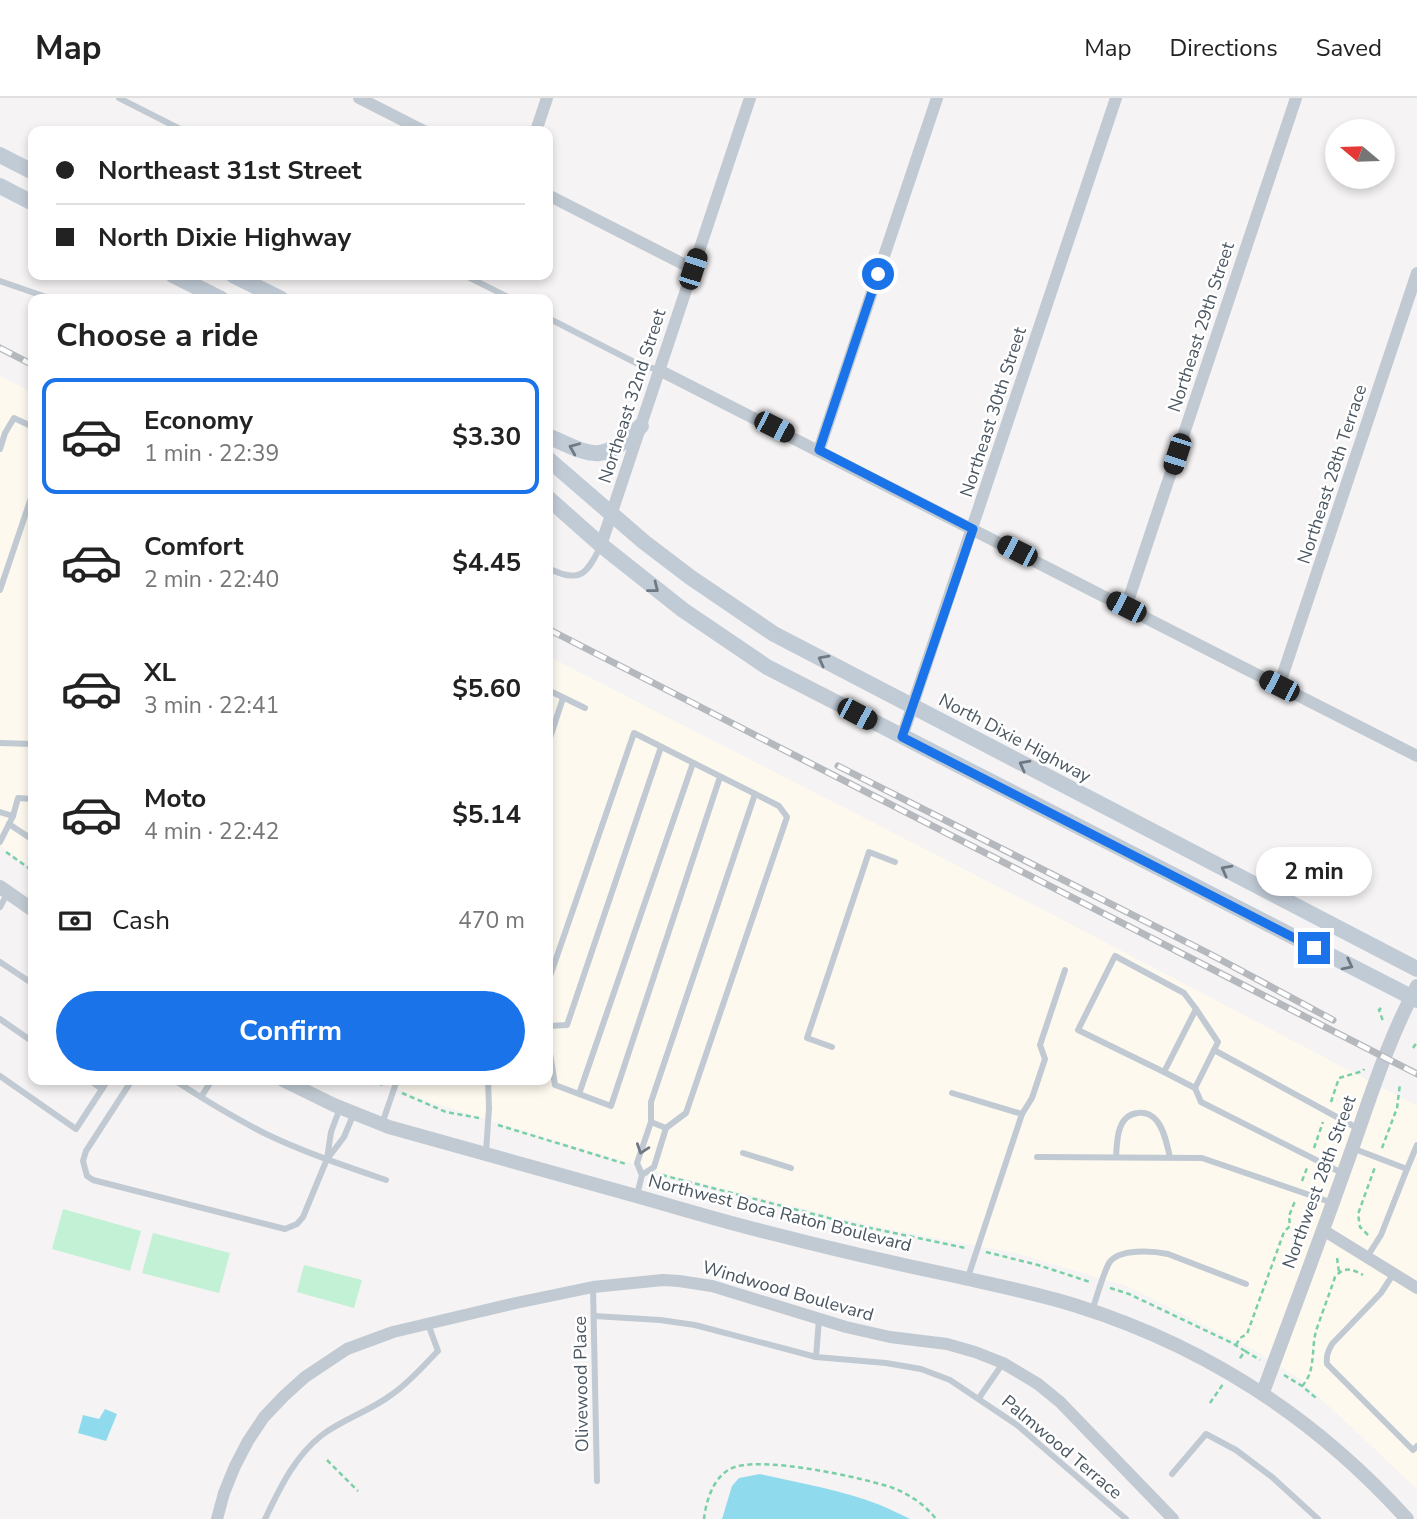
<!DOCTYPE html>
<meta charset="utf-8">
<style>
body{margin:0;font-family:"Nunito Sans",sans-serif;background:#f6f6f6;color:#222;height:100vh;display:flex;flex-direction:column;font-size:26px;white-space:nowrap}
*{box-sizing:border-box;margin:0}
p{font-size:23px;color:#767676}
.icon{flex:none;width:38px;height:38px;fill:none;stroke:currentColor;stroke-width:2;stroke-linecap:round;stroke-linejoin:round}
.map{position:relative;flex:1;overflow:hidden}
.panel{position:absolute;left:28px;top:196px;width:525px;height:791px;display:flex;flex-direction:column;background:#fff;border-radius:14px;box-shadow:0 4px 10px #0003}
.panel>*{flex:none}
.hud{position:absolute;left:28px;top:28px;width:525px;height:154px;border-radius:14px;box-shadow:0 4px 10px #0003;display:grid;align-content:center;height:154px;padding:0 28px;background:#fff}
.needle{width:46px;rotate:289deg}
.controls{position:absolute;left:1325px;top:21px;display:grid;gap:14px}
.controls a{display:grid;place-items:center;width:70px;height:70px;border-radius:50%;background:#fff;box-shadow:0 4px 10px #0003;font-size:35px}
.end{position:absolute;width:32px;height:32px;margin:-16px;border:9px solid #1a73e8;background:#fff;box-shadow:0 0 0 4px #fff}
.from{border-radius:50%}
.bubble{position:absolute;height:49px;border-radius:24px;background:#fff;box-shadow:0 4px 10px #0003;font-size:23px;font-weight:700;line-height:49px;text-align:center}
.car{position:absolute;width:21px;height:42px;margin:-21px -10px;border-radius:9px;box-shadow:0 0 5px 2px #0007;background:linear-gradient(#222 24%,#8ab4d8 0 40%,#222 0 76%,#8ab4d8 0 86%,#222 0)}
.hud b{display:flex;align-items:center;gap:24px;height:66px;font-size:26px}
.hud b+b{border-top:2px solid #e0e0e0}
.hud i{width:18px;height:18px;background:#222}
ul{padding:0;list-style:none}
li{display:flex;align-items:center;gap:21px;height:116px;margin:0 14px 10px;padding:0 14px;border:4px solid transparent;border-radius:14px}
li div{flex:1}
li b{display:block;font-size:26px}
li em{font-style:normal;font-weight:700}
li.current{border-color:#1a73e8}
li>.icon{width:63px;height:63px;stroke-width:1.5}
h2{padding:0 28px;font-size:32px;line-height:84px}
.pay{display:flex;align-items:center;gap:18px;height:77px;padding:0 28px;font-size:26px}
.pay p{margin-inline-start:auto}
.primary-button{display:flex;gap:14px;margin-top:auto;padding:14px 28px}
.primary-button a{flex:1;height:80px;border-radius:42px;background:#1a73e8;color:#fff;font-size:28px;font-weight:700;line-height:80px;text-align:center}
header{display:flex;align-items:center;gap:42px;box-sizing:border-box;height:98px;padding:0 35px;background:#fff;border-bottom:2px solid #e0e0e0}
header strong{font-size:33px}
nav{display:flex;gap:38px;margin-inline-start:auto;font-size:24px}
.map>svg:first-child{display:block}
</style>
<header>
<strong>Map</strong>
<nav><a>Map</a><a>Directions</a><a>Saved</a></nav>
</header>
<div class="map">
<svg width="1417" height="1421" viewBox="0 0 1417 1421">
<rect width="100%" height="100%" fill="#f5f3f3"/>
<g fill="#fdf9ef">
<path d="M0,278L33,295V771L0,748Z"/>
<path d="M548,558L1038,809L1417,1008V1391L1301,1282L1256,1253L1127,1188L1015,1155L873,1128L669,1077L433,1005L374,982H548Z"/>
</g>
<g fill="#c3f1d5">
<path d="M63,1111L141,1133L130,1173L52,1151Z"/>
<path d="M153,1135L230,1155L219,1195L142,1175Z"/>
<path d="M304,1167L362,1182L354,1210L297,1194Z"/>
</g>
<g fill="#90daee">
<path d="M105,1311L117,1316L106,1343L78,1335L83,1317L99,1321Z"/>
<path d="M760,1376C800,1385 842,1392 880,1407C890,1411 900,1416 910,1421H722L732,1388L739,1380Z"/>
</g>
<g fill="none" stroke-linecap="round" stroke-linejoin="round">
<g stroke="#7ad0a6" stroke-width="2.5" stroke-dasharray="5 3.5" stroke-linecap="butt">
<path d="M6,754L33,773"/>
<path d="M1381,910L1379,912L1383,923"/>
<path d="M1413,950L1417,944"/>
<path d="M370,982L383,987"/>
<path d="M402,995L446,1014L479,1020"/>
<path d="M1331,1004L1339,980L1363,973L1364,971"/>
<path d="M498,1027L626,1066"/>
<path d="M1314,1050L1323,1024"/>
<path d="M1382,1050L1397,1010L1400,986"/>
<path d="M662,1077L852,1126L965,1150"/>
<path d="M1302,1083L1307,1070"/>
<path d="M1368,1137L1360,1129L1358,1116L1375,1069"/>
<path d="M986,1154L1038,1167L1090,1184"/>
<path d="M1337,1160L1339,1174"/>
<path d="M1110,1190L1129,1196L1232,1245L1245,1253L1238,1263"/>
<path d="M1236,1247L1240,1240L1247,1236L1284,1134L1290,1128L1289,1118L1295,1103"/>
<path d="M1245,1253L1260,1262"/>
<path d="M1284,1277L1302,1288L1316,1300"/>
<path d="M1302,1288C1316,1274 1311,1251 1316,1233C1322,1215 1329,1197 1335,1179C1344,1168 1352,1171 1363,1177"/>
<path d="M1210,1305L1223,1286"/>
<path d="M327,1362L358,1393"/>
<path d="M704,1421C706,1403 713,1380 730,1371C756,1356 865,1380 893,1390C911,1397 925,1407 936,1421"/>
</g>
<g stroke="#c1cad2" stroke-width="6">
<path d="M119,0L184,33"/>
<path d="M464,177L512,201"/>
<path d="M0,183L52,201"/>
<path d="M548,220L638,266L659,272"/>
<path d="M0,351L5,335L14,320L33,329"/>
<path d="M548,470C579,486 587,477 601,447"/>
<path d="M0,492L33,394"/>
<path d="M548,592L585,610"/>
<path d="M0,645L33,646"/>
<path d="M548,646L563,600"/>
<path d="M0,714L13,718"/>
<path d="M9,726L33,742"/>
<path d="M0,744L13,718L18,700L33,701"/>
<path d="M0,809L7,796"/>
<path d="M1115,858L1184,895L1196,911L1164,974L1078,932Z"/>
<path d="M0,864L33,886"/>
<path d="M548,884L634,635L779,708L787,719L686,1015L666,1030L654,1069L642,1077L637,1097"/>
<path d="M0,921L33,944"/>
<path d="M548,928L567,927L661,649"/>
<path d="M548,943L555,987L611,1008L720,679"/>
<path d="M832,949L807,940L869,754L895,764"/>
<path d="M1214,952L1357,1030"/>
<path d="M1164,974L1195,990L1218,944L1196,911"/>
<path d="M0,978L76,1031L108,982"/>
<path d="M89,982L102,991"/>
<path d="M132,982L86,1053L83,1063L87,1078L93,1082L285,1131L297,1126L303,1119L327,1061L331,1034L340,1010"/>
<path d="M174,982C203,1001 233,1019 264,1035C303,1054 345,1068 386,1082"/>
<path d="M1195,990L1201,1004L1342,1075"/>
<path d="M952,995L1022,1016L968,1179"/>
<path d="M579,996L693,665"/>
<path d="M201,999L212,982"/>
<path d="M1022,1016L1032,1000L1045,961L1040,947L1065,872"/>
<path d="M382,1026L397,982"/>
<path d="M666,1030L651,1024V1004L755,696"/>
<path d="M1352,1050L1407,1071L1417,1047"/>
<path d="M486,1054L489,1010L488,982"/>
<path d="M743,1055L791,1070"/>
<path d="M1037,1059L1202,1060L1333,1105"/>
<path d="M1116,1059C1117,1042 1117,1017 1138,1015C1146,1014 1152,1017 1157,1023C1165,1033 1167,1048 1170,1059"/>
<path d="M328,1060L344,1039L354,1015"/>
<path d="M642,1077L637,1065L651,1024"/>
<path d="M1367,1159L1381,1137L1407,1071"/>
<path d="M1394,1175L1381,1195L1332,1246C1328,1253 1326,1258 1327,1266L1413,1352L1417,1348"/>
<path d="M593,1189L597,1383"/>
<path d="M1092,1213C1096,1201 1103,1176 1109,1165C1119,1150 1153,1153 1168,1156L1246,1186"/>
<path d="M594,1218L660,1222L695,1227L816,1259L886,1265L921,1271L950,1282L1017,1327L1126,1421"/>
<path d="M816,1259L819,1221"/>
<path d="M979,1300L1003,1265"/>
<path d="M1172,1376L1206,1336L1236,1352L1272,1379L1318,1421"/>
<path d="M265,1421C280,1390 294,1359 322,1337C343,1321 370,1313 391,1297C409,1285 423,1268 438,1253L428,1226"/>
</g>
<g stroke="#c1cad2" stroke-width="12">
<path d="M359,0L424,33"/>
<path d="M536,33L547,0"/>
<path d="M548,97L693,171"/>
<path d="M659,272L1417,658"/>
<path d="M819,352L937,0"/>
<path d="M601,447L750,0"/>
<path d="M1126,509L1296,0"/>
<path d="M1279,588L1417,175"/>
<path d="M902,639L1116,0"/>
<path d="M1323,1132L1417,1190"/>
<path d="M217,1421L224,1395L235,1368L248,1343L264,1319L284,1298L305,1279L347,1251L393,1234L516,1205L593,1189L663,1182L679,1183L712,1188L846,1229L890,1239L947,1246L975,1254L1003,1265L1038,1286L1060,1304L1173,1421"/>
</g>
<g stroke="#c1cad2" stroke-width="14">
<path d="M0,789L33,812"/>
<path d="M283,982L334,1007L389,1029C475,1053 561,1077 647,1101C688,1113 729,1125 770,1135C832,1151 893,1165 955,1178C995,1187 1035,1195 1074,1207C1206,1248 1315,1319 1407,1421"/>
<path d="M1263,1294C1291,1219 1319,1144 1346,1068C1368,1007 1386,945 1417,888"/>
</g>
<g stroke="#c1cbd6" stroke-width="16">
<path d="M0,57L33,74"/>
<path d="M0,88L33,105"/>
<path d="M173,177L221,201"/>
<path d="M233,177L281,201"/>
<path d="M548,338C594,359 602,366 641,328"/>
<path d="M548,361L644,444L690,479L774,536L1417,871"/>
<path d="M548,400L601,447L683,512L767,569L1417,902"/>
</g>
<g stroke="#b5b8bd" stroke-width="7">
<g id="rail">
<path d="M0,250L33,267"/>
<path d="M548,531L1417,976"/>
<path d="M838,668L1208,855L1333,922"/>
</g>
</g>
<use href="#rail" stroke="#fff" stroke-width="4.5" stroke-dasharray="13" stroke-linecap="butt"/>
</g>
<defs><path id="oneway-chevron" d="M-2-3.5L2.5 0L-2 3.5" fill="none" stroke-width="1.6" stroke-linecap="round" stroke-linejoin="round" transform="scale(1.75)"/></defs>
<g stroke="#6e7984">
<use href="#oneway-chevron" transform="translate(574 350) rotate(-157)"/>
<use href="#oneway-chevron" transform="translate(654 490) rotate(38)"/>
<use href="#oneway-chevron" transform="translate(823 562) rotate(-152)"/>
<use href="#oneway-chevron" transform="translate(1024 667) rotate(-152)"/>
<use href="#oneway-chevron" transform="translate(1226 772) rotate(-152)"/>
<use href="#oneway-chevron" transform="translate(1348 867) rotate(27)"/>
</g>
<use stroke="#6e7983" href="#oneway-chevron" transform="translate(642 1051) rotate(109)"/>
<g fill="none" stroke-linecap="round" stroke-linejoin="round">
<path stroke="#1a73e8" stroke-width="9" d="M878,176L819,352L973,431L902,639L1314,850"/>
</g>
<g text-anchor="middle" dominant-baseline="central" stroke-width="5" stroke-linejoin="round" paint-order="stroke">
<g font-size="18" fill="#4a5661" stroke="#fff">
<text transform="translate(1201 229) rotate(-72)">Northeast 29th Street</text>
<text transform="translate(632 298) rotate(-72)">Northeast 32nd Street</text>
<text transform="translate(993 314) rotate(-72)">Northeast 30th Street</text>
<text transform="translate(1332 376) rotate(-72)">Northeast 28th Terrace</text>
<text transform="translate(1015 640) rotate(28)">North Dixie Highway</text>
<text transform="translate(1319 1084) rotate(-70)">Northwest 28th Street</text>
<text transform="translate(780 1115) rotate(14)">Northwest Boca Raton Boulevard</text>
<text transform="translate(788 1193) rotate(16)">Windwood Boulevard</text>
<text transform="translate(581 1286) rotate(-91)">Olivewood Place</text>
<text transform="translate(1062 1349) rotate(40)">Palmwood Terrace</text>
</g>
</g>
</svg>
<div class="controls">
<a><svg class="needle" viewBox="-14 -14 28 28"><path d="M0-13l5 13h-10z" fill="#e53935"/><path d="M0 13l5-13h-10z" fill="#767676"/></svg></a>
</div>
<i class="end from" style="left:878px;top:176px"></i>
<i class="end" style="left:1314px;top:850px"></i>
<div class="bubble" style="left:1256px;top:749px;width:116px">2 min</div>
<i class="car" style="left:693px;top:171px;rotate:18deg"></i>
<i class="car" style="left:774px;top:329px;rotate:117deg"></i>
<i class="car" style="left:1177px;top:356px;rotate:198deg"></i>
<i class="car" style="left:1017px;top:453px;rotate:297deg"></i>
<i class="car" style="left:1126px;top:509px;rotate:297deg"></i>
<i class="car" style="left:1279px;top:588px;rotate:297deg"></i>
<i class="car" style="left:857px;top:616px;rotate:118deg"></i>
<div class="hud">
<b><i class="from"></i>Northeast 31st Street</b>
<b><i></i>North Dixie Highway</b>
</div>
<section class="panel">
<h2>Choose a ride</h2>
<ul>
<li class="current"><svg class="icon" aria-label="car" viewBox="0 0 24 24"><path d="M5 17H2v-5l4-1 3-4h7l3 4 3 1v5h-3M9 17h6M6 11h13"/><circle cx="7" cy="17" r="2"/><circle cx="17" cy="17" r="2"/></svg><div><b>Economy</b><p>1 min · 22:39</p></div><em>$3.30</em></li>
<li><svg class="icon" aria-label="car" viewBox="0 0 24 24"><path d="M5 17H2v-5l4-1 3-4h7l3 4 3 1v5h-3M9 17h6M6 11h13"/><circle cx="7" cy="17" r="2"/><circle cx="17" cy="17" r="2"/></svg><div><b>Comfort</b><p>2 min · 22:40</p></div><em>$4.45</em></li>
<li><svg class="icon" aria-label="car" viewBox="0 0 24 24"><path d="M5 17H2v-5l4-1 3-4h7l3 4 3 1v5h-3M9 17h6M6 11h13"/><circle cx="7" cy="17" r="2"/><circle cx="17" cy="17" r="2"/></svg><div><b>XL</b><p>3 min · 22:41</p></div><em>$5.60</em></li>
<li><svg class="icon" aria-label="car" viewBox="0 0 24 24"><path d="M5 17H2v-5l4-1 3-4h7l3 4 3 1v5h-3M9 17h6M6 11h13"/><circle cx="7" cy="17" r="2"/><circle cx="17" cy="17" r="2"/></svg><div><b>Moto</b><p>4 min · 22:42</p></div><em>$5.14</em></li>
</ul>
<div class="pay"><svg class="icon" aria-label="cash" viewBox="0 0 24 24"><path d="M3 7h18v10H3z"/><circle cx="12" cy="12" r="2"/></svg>Cash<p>470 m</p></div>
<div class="primary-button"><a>Confirm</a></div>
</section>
</div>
